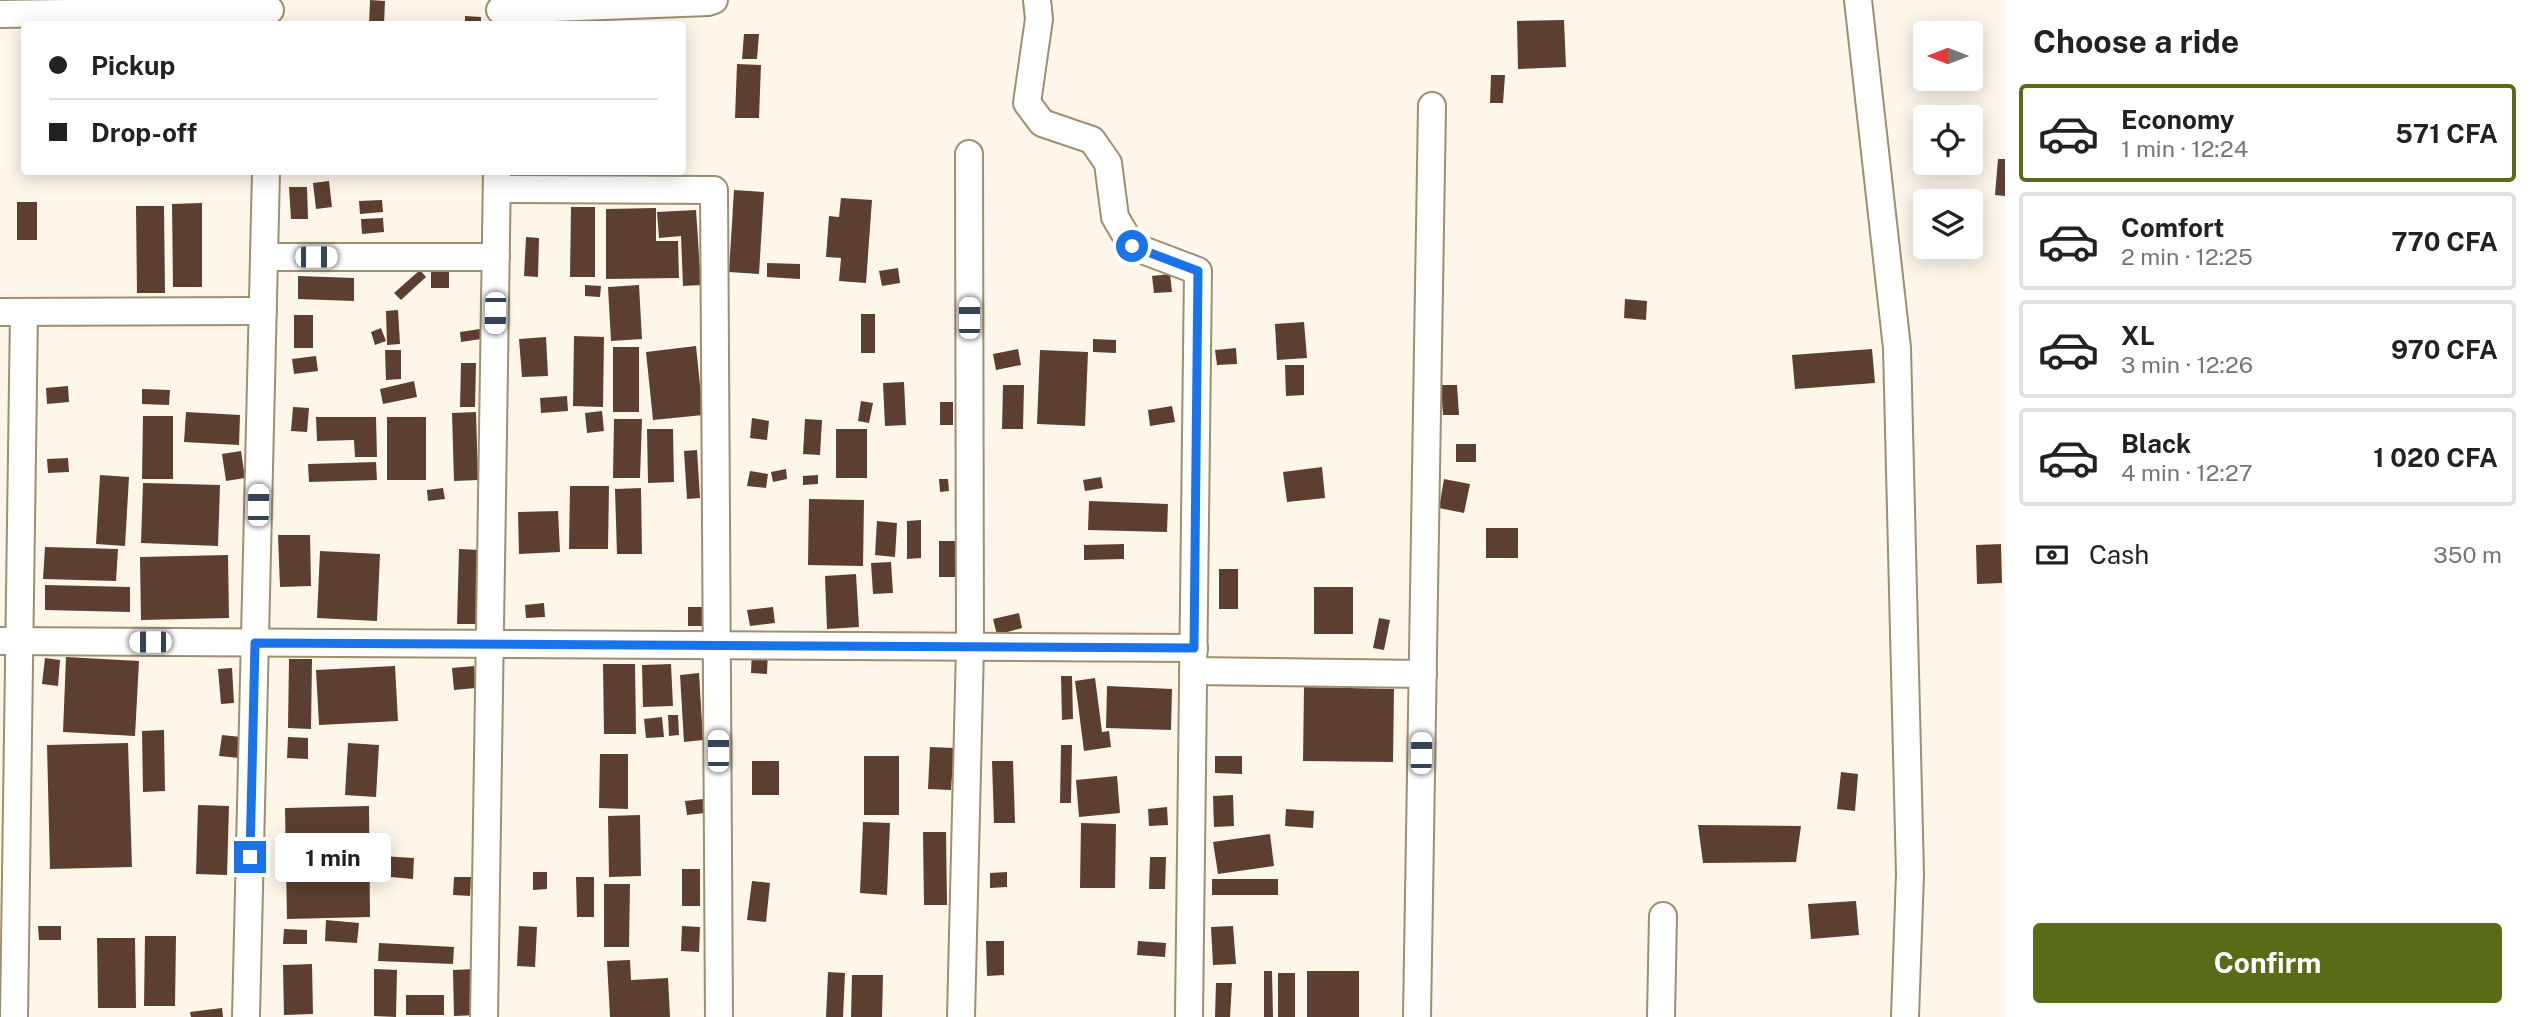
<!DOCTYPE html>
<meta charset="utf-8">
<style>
body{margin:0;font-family:"Public Sans",sans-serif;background:#f2f2f2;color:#222;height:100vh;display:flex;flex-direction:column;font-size:26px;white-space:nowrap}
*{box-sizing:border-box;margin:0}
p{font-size:23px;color:#767676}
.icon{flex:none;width:38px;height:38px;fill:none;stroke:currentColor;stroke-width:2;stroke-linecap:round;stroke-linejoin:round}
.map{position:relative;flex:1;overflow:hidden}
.details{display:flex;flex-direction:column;background:#fff;width:525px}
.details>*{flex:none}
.top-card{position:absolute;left:21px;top:21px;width:665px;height:154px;border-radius:7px;box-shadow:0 4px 18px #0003;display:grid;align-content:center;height:154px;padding:0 28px;background:#fff}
.needle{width:46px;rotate:270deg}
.fabs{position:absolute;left:1913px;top:21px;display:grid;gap:14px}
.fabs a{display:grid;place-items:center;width:70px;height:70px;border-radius:7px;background:#fff;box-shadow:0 4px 18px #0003;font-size:35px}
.end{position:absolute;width:32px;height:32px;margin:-16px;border:9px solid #1a73e8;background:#fff;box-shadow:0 0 0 4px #fff}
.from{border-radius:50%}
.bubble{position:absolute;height:49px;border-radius:7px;background:#fff;box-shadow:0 4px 18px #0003;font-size:23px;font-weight:700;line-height:49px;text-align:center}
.car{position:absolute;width:21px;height:42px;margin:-21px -10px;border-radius:9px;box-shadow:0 0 5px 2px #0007;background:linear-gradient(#fff 24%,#345 0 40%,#fff 0 76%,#345 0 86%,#fff 0)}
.top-card b{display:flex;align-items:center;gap:24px;height:66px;font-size:26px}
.top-card b+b{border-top:2px solid #e0e0e0}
.top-card i{width:18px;height:18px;background:#222}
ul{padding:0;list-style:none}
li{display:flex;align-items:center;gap:21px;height:98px;margin:0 14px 10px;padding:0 14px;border:4px solid #e0e0e0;border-radius:7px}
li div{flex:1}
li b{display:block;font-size:26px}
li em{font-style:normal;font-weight:700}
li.current{border-color:#596b16}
li>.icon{width:63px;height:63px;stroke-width:1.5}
h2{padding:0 28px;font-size:32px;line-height:84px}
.pay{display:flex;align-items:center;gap:18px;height:77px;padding:0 28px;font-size:26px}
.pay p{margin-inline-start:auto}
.cta{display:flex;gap:14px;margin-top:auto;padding:14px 28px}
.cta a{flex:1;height:80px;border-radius:7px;background:#596b16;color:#fff;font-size:28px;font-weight:700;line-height:80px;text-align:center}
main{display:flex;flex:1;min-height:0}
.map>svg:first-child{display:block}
</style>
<main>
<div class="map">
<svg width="2005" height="1017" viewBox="0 0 2005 1017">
<rect width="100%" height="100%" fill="#fef6e9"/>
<g fill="#5c3f30">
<path d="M370,0L385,1L384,24H369Z"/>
<path d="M465,16L481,17V24H465Z"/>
<path d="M1564,20L1566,67L1518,69L1517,21Z"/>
<path d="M744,34H759L757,59H742Z"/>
<path d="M737,64L761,65L759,118H735Z"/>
<path d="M1491,75H1505L1503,103H1490Z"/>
<path d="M1998,159H2005V196L1995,195Z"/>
<path d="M329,181L332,207L316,209L313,183Z"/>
<path d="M289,187H307L308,219H291Z"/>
<path d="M734,190L764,192L759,274L729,272Z"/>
<path d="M841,198L872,200L866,283L839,281L841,258L826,257L829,216L839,217Z"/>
<path d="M382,200L383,212L360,214L359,201Z"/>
<rect x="17" y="202" width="20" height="38"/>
<path d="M202,203V287H173L172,204Z"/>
<path d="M136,206H164L165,293H137Z"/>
<path d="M571,207H595V277H570Z"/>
<path d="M1970,207L1976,208L1975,243H1970Z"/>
<path d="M656,208V241H678L679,278L606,279V209Z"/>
<path d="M696,210L701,285L683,286L681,236L659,238L657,212Z"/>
<path d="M383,218L384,232L362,234L361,219Z"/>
<path d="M526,237L539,238L538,277L524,276Z"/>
<path d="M767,263L800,264V279L767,277Z"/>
<rect x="431" y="266" width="18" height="22"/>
<path d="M898,268L900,283L882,286L879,271Z"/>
<path d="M420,270L426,277L401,300L394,293Z"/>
<path d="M1170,274L1172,292L1154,293L1152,276Z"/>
<path d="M298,276L354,278V301L298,299Z"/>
<path d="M585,285L601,286L600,297L585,296Z"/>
<path d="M639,285L642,339L611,341L608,287Z"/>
<path d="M1625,299L1647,301L1646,320L1624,318Z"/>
<path d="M398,310L400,344L387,345L386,311Z"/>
<rect x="861" y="314" width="14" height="39"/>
<rect x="294" y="315" width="19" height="33"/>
<path d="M1304,322L1307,358L1277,360L1275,324Z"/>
<path d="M381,328L386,341L375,345L371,332Z"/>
<path d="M480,329L481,339L461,342L460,332Z"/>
<path d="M574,336L604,337L603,407L573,406Z"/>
<path d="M546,337L548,376L522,377L519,339Z"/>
<path d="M1093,339L1116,340V353L1093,352Z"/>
<path d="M696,346L703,415L653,420L646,352Z"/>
<rect x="613" y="347" width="26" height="65"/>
<path d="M1236,348L1237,364L1217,365L1215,350Z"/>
<path d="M1018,349L1021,365L996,370L993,354Z"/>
<path d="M1872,349L1875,383L1795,389L1792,355Z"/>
<path d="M385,350H401V379L386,380Z"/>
<path d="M1040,350L1088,352L1085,426L1037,424Z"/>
<path d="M316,356L318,371L294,374L292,359Z"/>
<path d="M461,363H476L475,407H460Z"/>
<path d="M1285,365H1304V395L1286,396Z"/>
<path d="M414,381L417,397L383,404L380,389Z"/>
<path d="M904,382L906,425L885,426L883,383Z"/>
<path d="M1003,385H1024L1023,429H1002Z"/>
<path d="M1441,385H1457L1459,415H1443Z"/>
<path d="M68,386L69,402L47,404L46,388Z"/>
<path d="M142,389L170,390L169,405L142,404Z"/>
<path d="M567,396L568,411L541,413L540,398Z"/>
<path d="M861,401L873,403L869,423L858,421Z"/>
<rect x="940" y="402" width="13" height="23"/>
<path d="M1172,406L1175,422L1150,426L1148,410Z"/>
<path d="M293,407L309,408L307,432L291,431Z"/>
<path d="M602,411L604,431L587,433L585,413Z"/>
<path d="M186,412L240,415L239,445L184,442Z"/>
<path d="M476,412L478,480L454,481L452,413Z"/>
<path d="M143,416H173V479H142Z"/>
<path d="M316,417H376L377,457H355L354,440L317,441Z"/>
<rect x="387" y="417" width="39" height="63"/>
<path d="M752,418L769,421L767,440L750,438Z"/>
<path d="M614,419H642L640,478H613Z"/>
<path d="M805,419L822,420L820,455L803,454Z"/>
<path d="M647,429H673L674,482L648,483Z"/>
<rect x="836" y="429" width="31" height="49"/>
<rect x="1456" y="444" width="20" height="18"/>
<path d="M697,450L700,498L687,499L684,451Z"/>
<path d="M241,451L245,478L226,481L222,454Z"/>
<path d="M68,458L69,472L48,473L47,459Z"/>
<path d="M376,462L377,480L309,482L308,464Z"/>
<path d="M1322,467L1325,498L1287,502L1283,472Z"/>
<path d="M786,469L787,479L773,482L771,472Z"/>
<path d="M750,471L768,474L766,488L747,486Z"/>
<path d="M100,475L129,477L125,546L96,544Z"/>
<path d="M818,475V484L803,485V476Z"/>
<path d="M1101,477L1103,488L1085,491L1083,480Z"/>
<path d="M939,479H948L949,491L940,492Z"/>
<path d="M1444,479L1470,484L1464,513L1439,508Z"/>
<path d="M143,483L220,485L218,546L141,543Z"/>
<path d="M570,486H609L608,549H569Z"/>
<path d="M443,488L445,499L428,501L427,490Z"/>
<path d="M641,488L642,554H617L615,489Z"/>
<path d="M809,499L864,500L863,566L808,565Z"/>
<path d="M1089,501L1168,504L1167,532L1088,530Z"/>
<path d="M558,511L560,552L519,554L518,512Z"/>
<path d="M921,520V558L907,559V521Z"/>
<path d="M877,521L897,523L895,557L875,555Z"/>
<rect x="1486" y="528" width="32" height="30"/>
<path d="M278,535H310L311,586L280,587Z"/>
<rect x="939" y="541" width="16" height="36"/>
<path d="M1124,544V559L1084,560V545Z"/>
<path d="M2001,544L2002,583L1977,584L1976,545Z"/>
<path d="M45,547L118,549L116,581L43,579Z"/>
<path d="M459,549L481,550L479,624H457Z"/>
<path d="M320,551L380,554L377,621L317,618Z"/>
<path d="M228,555L229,618L141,620L140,557Z"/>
<path d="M891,562L893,593L873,594L871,563Z"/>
<rect x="1219" y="569" width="19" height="40"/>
<path d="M856,574L859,627L827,629L825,576Z"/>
<path d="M45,585L130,587V612L45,610Z"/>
<rect x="1314" y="587" width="39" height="47"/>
<path d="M544,603L545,617L526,618L525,605Z"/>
<path d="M688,607H703L702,626H688Z"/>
<path d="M773,607L775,623L750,626L747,610Z"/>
<path d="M1019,613L1022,628L997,635L993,619Z"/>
<path d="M1379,618L1390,620L1384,650L1373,648Z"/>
<path d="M752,649L768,650L767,674L751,673Z"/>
<path d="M66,657L139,661L135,736L63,732Z"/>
<path d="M45,658L60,660L58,686L42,684Z"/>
<path d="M289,659H312L311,729L288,728Z"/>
<path d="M603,664H635L636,734H604Z"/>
<path d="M671,664L673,706L643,707L642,665Z"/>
<path d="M395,666L398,721L319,725L316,670Z"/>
<path d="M474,666L476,688L454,690L452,668Z"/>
<path d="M232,668L234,703L221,704L218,669Z"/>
<path d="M699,673L703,740L684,742L680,675Z"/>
<path d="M1061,676H1072L1073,719L1062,720Z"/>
<path d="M1095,678L1102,732L1109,731L1111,747L1084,751L1075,681Z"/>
<path d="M1107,686L1172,689L1171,730L1106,728Z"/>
<path d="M1304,687L1394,689L1393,762L1303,761Z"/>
<path d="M668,715H678L679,735L669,736Z"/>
<path d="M662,717L664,737L646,738L644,719Z"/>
<path d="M164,730L165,791L143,792L142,731Z"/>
<path d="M222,735L241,737L239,758L219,756Z"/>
<path d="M288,737L308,738V759L287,758Z"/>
<path d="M128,743L132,867L50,869L47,745Z"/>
<path d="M348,743L379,745L376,797L345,795Z"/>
<path d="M1061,745H1072L1071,803H1060Z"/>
<path d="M930,747L954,748L951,790L928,789Z"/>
<path d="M600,754H628V809L599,808Z"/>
<rect x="864" y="756" width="35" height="59"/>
<path d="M1215,756H1242V774L1215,773Z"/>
<rect x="752" y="761" width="27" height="34"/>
<path d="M992,761H1013L1015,823H994Z"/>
<path d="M1841,772L1858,774L1855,811L1837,809Z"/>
<path d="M1117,776L1120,813L1079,817L1076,780Z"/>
<path d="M1233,795L1234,826L1214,827L1213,796Z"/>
<path d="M703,799L705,813L687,815L685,801Z"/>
<path d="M198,805L229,806L227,875L196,874Z"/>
<path d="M369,806L370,917L287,919L285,808Z"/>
<path d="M1167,807L1168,825L1149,826L1148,809Z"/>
<path d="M1286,809L1314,811L1313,828L1285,826Z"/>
<path d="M640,815L641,876L609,877L608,816Z"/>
<path d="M863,822L890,823L887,895L860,893Z"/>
<path d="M1081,823L1116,824L1115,888H1080Z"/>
<path d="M1698,825L1801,826L1796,862L1703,863Z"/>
<path d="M923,832H946L947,905H924Z"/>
<path d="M1270,834L1274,866L1218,874L1213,842Z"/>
<path d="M381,856L414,858L413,879L379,876Z"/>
<path d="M1150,857H1166L1165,889H1149Z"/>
<rect x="682" y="869" width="18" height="37"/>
<path d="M533,872H547V889L533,890Z"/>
<path d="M1007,872V887L990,888V873Z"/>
<path d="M454,877H471L470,896L453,895Z"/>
<path d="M576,877H594V917H577Z"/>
<rect x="1212" y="879" width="66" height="16"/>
<path d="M752,881L770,883L766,922L747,920Z"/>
<path d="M604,884H630L629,947H604Z"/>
<path d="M1856,901L1859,935L1811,939L1808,904Z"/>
<path d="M326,920L359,923L357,943L325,941Z"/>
<path d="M38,926H61V940H39Z"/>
<path d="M519,926L537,927L535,967L517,966Z"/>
<path d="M682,926L700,927L699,952L681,951Z"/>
<path d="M1233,926L1236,964L1213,965L1211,927Z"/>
<path d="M284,929L307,930V944H283Z"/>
<path d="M145,936H176L175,1006H144Z"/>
<path d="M97,938H135L136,1008H98Z"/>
<path d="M986,941H1004V975L987,976Z"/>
<path d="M1138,941L1166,943L1165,957L1137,955Z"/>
<path d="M379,943L454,947L453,964L378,961Z"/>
<path d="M630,960L631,980L668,978L670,1017H610L607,961Z"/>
<path d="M312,964L313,1014L284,1015L283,965Z"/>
<path d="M374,969L397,970L396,1017L374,1016Z"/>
<path d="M476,969L477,1015L454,1016L453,970Z"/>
<path d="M1264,971H1272L1273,1017H1264Z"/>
<rect x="1307" y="971" width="52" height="46"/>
<path d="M828,972L845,973L843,1017H826Z"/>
<rect x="1278" y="973" width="17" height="44"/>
<path d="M852,975H883L882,1017H851Z"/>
<path d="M1216,983H1232L1230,1017H1215Z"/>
<rect x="406" y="995" width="38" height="20"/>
<path d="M222,1008L223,1017H191L190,1012Z"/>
</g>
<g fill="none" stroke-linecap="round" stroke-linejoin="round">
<g stroke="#9f8e6f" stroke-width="30">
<g id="street">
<path d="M1037,0L1039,19L1027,103L1042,123L1092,140L1108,163L1115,217L1132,246L1198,271L1189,1017"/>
<path d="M1858,0L1897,348L1910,874L1905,1017"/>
<path d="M500,10L708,2L714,0"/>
<path d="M0,14L270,10"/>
<path d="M497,189L714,190L719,1017"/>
<path d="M264,257H496"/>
<path d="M0,312L263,311"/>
<path d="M0,641L1194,648"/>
<path d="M1193,671L1423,674"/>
<path d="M14,1017L24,312"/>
<path d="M246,1017L266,172"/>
<path d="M484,1017L497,172"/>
<path d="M961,1017L970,647L969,154"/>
<path d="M1417,1017L1432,106"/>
<path d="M1661,1017L1663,916"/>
</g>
</g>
<use href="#street" stroke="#fff" stroke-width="26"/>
</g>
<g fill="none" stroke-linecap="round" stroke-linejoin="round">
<path stroke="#1a73e8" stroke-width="9" d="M250,857L255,643L1194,648L1198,271L1132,246"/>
</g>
</svg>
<div class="fabs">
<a><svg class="needle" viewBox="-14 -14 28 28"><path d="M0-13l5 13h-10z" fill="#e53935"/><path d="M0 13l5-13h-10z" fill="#767676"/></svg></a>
<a><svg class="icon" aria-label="locate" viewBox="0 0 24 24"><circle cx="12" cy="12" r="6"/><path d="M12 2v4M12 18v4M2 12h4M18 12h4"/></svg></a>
<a><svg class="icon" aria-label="layers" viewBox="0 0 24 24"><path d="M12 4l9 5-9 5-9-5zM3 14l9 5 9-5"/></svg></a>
</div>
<i class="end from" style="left:1132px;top:246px"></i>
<i class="end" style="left:250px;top:857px"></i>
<div class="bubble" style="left:275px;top:833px;width:116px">1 min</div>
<i class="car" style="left:316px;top:257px;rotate:90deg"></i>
<i class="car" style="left:495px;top:313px;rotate:181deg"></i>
<i class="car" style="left:969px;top:318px;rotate:0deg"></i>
<i class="car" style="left:258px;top:505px;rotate:1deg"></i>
<i class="car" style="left:150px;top:642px;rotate:270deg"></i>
<i class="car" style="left:718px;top:751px;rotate:0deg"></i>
<i class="car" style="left:1421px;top:753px;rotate:1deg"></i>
<div class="top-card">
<b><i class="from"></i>Pickup</b>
<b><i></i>Drop-off</b>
</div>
</div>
<section class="details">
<h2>Choose a ride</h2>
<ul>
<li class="current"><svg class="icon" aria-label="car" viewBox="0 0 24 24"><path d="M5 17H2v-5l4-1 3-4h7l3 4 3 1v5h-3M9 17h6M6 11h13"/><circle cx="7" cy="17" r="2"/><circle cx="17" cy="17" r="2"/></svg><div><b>Economy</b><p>1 min · 12:24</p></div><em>571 CFA</em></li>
<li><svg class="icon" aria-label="car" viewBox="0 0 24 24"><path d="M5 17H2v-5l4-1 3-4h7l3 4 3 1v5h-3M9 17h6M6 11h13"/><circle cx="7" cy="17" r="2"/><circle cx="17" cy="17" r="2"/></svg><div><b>Comfort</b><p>2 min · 12:25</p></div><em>770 CFA</em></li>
<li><svg class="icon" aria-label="car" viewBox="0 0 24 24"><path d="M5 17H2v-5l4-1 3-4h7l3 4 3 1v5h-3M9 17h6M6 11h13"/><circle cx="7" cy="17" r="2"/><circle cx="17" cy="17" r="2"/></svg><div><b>XL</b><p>3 min · 12:26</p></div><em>970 CFA</em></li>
<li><svg class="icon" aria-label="car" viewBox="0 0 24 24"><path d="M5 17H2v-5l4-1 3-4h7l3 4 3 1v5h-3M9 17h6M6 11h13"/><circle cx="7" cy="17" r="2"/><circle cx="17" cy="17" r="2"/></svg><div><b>Black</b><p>4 min · 12:27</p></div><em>1 020 CFA</em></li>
</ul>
<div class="pay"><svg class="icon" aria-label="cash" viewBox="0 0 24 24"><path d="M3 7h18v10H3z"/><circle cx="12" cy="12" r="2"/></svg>Cash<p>350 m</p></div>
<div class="cta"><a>Confirm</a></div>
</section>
</main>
